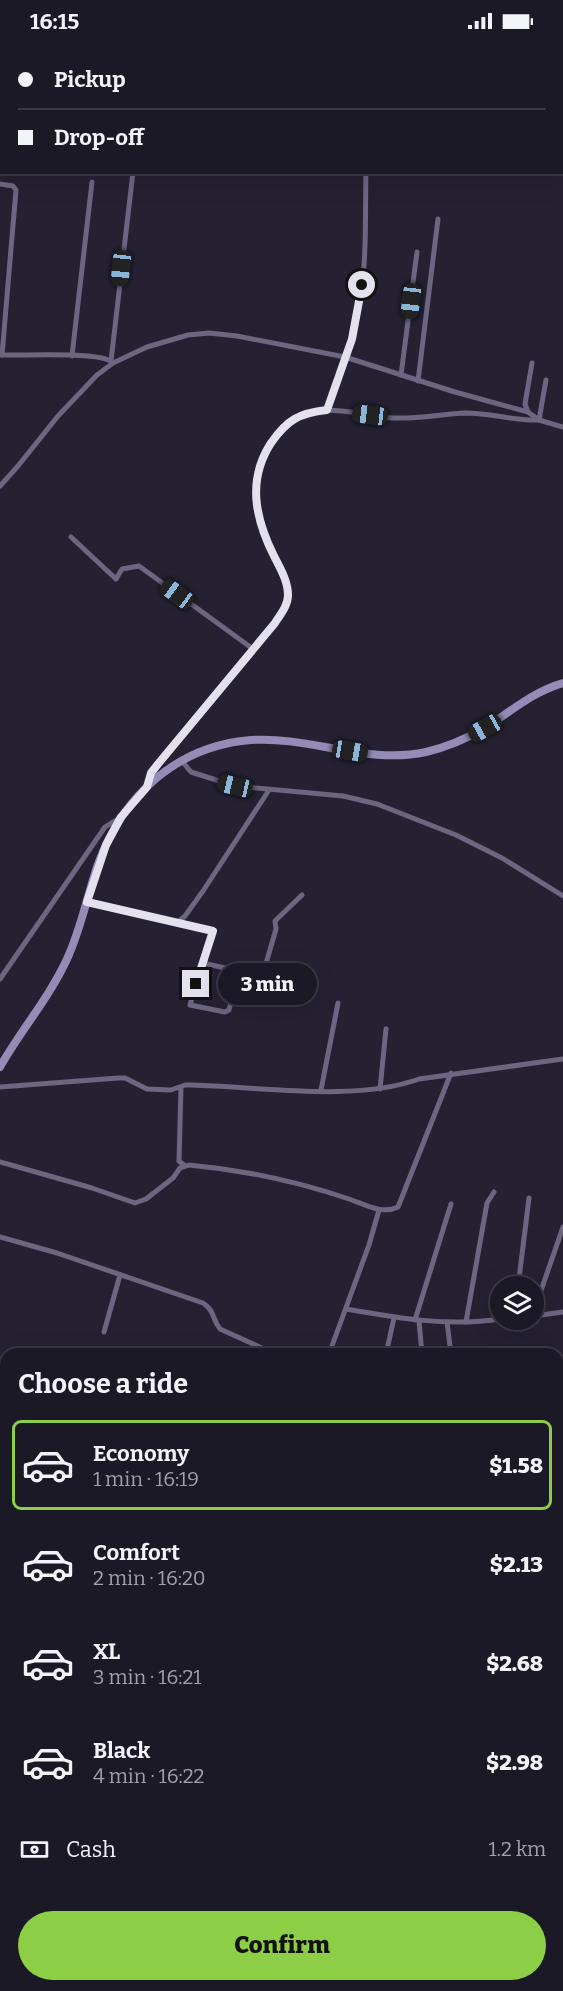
<!DOCTYPE html>
<meta charset="utf-8">
<style>
body{margin:0;font-family:Bitter,serif;background:#25222e;color:#f1f3f6;height:100vh;display:flex;flex-direction:column;font-size:22px;white-space:nowrap}
*{box-sizing:border-box;margin:0}
p{font-size:20px;color:#a0a0a7}
.icon{flex:none;width:33px;height:33px;fill:none;stroke:currentColor;stroke-width:2;stroke-linecap:round;stroke-linejoin:round}
.map{position:relative;flex:1;overflow:hidden}
.sheet{position:absolute;left:0px;top:1306px;width:564px;height:644px;display:flex;flex-direction:column;background:#1c1926;border-radius:18px 18px 0 0;box-shadow:0 6px 24px #0002,0 0 0 2px #3a3843}
.sheet>*{flex:none}
.hud{position:absolute;left:0px;top:0px;width:564px;height:132px;box-shadow:0 6px 24px #0002,0 0 0 2px #3a3843;display:grid;align-content:center;height:132px;padding:0 18px;background:#1c1926}
.buttons{position:absolute;left:490px;top:1234px;display:grid;gap:12px}
.buttons a{display:grid;place-items:center;width:54px;height:54px;border-radius:50%;background:#1c1926;box-shadow:0 6px 24px #0002,0 0 0 2px #3a3843;font-size:30px}
.end{position:absolute;width:27px;height:27px;margin:-14px;border:8px solid #e4e1ee;background:#111;box-shadow:0 0 0 3px #111}
.from{border-radius:50%}
.bubble{position:absolute;height:42px;border-radius:21px;background:#1c1926;box-shadow:0 6px 24px #0002,0 0 0 2px #3a3843;font-size:20px;font-weight:800;line-height:42px;text-align:center}
.car{position:absolute;width:18px;height:36px;margin:-18px -9px;border-radius:8px;box-shadow:0 0 4px 2px #0007;background:linear-gradient(#222 24%,#8ab4d8 0 40%,#222 0 76%,#8ab4d8 0 86%,#222 0)}
.hud b{display:flex;align-items:center;gap:21px;height:57px;font-size:22px}
.hud b+b{border-top:2px solid #3a3843}
.hud i{width:15px;height:15px;background:#f1f3f6}
ul{padding:0;list-style:none}
li{display:flex;align-items:center;gap:18px;height:90px;margin:0 12px 9px;padding:0 6px;border:3px solid transparent;border-radius:9px}
li div{flex:1}
li b{display:block;font-size:22px}
li em{font-style:normal;font-weight:800}
li.selected{border-color:#8cce45}
li>.icon{width:54px;height:54px;stroke-width:1.5}
h2{padding:0 18px;font-size:27px;line-height:72px}
.pay{display:flex;align-items:center;gap:15px;height:66px;padding:0 18px;font-size:22px}
.pay p{margin-inline-start:auto}
.action{display:flex;gap:12px;margin-top:auto;padding:12px 18px}
.action a{flex:1;height:69px;border-radius:36px;background:#8cce45;color:#111;font-size:24px;font-weight:800;line-height:69px;text-align:center}
.status{display:flex;justify-content:space-between;align-items:center;height:42px;padding:0 30px;background:#1c1926;direction:ltr}
.status svg{height:16px;fill:currentColor}
.map>svg:first-child{display:block}
</style>
<div class="status"><b>16:15</b><svg viewBox="0 0 49 12"><path d="M0 12V9h3v3zM5 12V6h3v6zM10 12V3h3v9zM15 12V0h3v12zM26 1h20v11H26zM47 4h2v5h-2z"/></svg></div>
<div class="map">
<svg width="563" height="1949" viewBox="0 0 563 1949">
<rect width="100%" height="100%" fill="#252133"/>
<g fill="none" stroke-linecap="round" stroke-linejoin="round">
<g stroke="#6c6681" stroke-width="5">
<path d="M325,2L326,0"/>
<path d="M433,2L434,0"/>
<path d="M0,142L13,144L16,148L2,313"/>
<path d="M0,313C21,314 99,309 112,320"/>
<path d="M72,314L92,140"/>
<path d="M111,319L133,130"/>
<path d="M401,333L417,210"/>
<path d="M418,339L438,177"/>
<path d="M327,368C339,332 355,296 360,259C367,217 365,173 366,130"/>
<path d="M528,370L525,362L532,321"/>
<path d="M0,444L18,424L58,374L97,333L113,321L147,305L188,293L209,291L237,294L345,315L455,350L528,370L539,378L563,385"/>
<path d="M71,495L116,537L122,527L139,524L253,607"/>
<path d="M181,718L191,730L235,744L343,754L377,762L456,793L502,816L563,854"/>
<path d="M147,743L151,731L158,721L275,581C280,573 288,564 288,553C288,538 278,524 272,511C256,475 248,441 268,406C273,397 279,388 287,381C317,357 360,374 394,376C418,377 442,372 466,371C491,371 514,379 539,378L546,338"/>
<path d="M87,860L178,880L185,874L203,849L269,748"/>
<path d="M178,880L213,889L190,963L225,970L229,968L231,960"/>
<path d="M203,921L256,933L263,932L276,887L275,879L302,853"/>
<path d="M0,937L105,785L121,775"/>
<path d="M0,1045L118,1036H125L147,1047L171,1048L185,1043H193C261,1045 356,1060 419,1037L563,1017"/>
<path d="M181,1045L179,1119L185,1124"/>
<path d="M380,1047L386,987"/>
<path d="M321,1048L338,961"/>
<path d="M0,1120L92,1146L135,1161L146,1157L173,1136L180,1126L189,1123C244,1128 296,1139 349,1157C364,1162 382,1173 398,1165L451,1031"/>
<path d="M0,1195L57,1211L203,1261C215,1269 212,1277 220,1287L275,1312"/>
<path d="M518,1245L529,1156"/>
<path d="M346,1267C397,1276 448,1285 501,1277"/>
<path d="M534,1269L563,1185"/>
<path d="M534,1274L563,1270"/>
<path d="M415,1278L451,1162"/>
<path d="M419,1279L422,1312"/>
<path d="M447,1280L451,1312"/>
<path d="M466,1280L487,1161L494,1150"/>
<path d="M104,1290L120,1233"/>
<path d="M329,1312L369,1203L379,1168"/>
<path d="M386,1312L394,1276"/>
<path d="M558,1397L563,1395"/>
<path d="M0,1553H6"/>
<path d="M558,1625H563"/>
<path d="M0,1726L6,1728"/>
<path d="M5,1949L7,1944"/>
<path d="M202,1949L203,1944"/>
<path d="M453,1949L455,1944"/>
</g>
<g stroke="#948bb6" stroke-width="8">
<path d="M0,1025C21,988 49,956 67,917C81,887 87,854 98,822C123,754 176,704 251,698C310,694 367,723 426,710C447,705 466,697 485,686C510,670 534,649 563,641"/>
<path d="M558,1381L563,1380"/>
<path d="M0,1470L6,1469"/>
</g>
</g>
<g fill="none" stroke-linecap="round" stroke-linejoin="round">
<path stroke="#e4e1ee" stroke-width="8" d="M196,942L213,889L87,860L106,803L121,775L147,745L151,731L158,722L275,581C280,573 288,564 288,553C288,539 280,526 274,514C255,476 247,438 271,401C287,378 299,371 327,368L352,297L362,243"/>
</g>
</svg>
<div class="buttons">
<a><svg class="icon" aria-label="layers" viewBox="0 0 24 24"><path d="M12 4l9 5-9 5-9-5zM3 14l9 5 9-5"/></svg></a>
</div>
<i class="end from" style="left:362px;top:243px"></i>
<i class="end" style="left:196px;top:942px"></i>
<div class="bubble" style="left:218px;top:921px;width:99px">3 min</div>
<i class="car" style="left:121px;top:226px;rotate:186deg"></i>
<i class="car" style="left:411px;top:259px;rotate:187deg"></i>
<i class="car" style="left:370px;top:373px;rotate:277deg"></i>
<i class="car" style="left:177px;top:552px;rotate:306deg"></i>
<i class="car" style="left:485px;top:686px;rotate:241deg"></i>
<i class="car" style="left:350px;top:709px;rotate:99deg"></i>
<i class="car" style="left:235px;top:744px;rotate:283deg"></i>
<div class="hud">
<b><i class="from"></i>Pickup</b>
<b><i></i>Drop-off</b>
</div>
<section class="sheet">
<h2>Choose a ride</h2>
<ul>
<li class="selected"><svg class="icon" aria-label="car" viewBox="0 0 24 24"><path d="M5 17H2v-5l4-1 3-4h7l3 4 3 1v5h-3M9 17h6M6 11h13"/><circle cx="7" cy="17" r="2"/><circle cx="17" cy="17" r="2"/></svg><div><b>Economy</b><p>1 min · 16:19</p></div><em>$1.58</em></li>
<li><svg class="icon" aria-label="car" viewBox="0 0 24 24"><path d="M5 17H2v-5l4-1 3-4h7l3 4 3 1v5h-3M9 17h6M6 11h13"/><circle cx="7" cy="17" r="2"/><circle cx="17" cy="17" r="2"/></svg><div><b>Comfort</b><p>2 min · 16:20</p></div><em>$2.13</em></li>
<li><svg class="icon" aria-label="car" viewBox="0 0 24 24"><path d="M5 17H2v-5l4-1 3-4h7l3 4 3 1v5h-3M9 17h6M6 11h13"/><circle cx="7" cy="17" r="2"/><circle cx="17" cy="17" r="2"/></svg><div><b>XL</b><p>3 min · 16:21</p></div><em>$2.68</em></li>
<li><svg class="icon" aria-label="car" viewBox="0 0 24 24"><path d="M5 17H2v-5l4-1 3-4h7l3 4 3 1v5h-3M9 17h6M6 11h13"/><circle cx="7" cy="17" r="2"/><circle cx="17" cy="17" r="2"/></svg><div><b>Black</b><p>4 min · 16:22</p></div><em>$2.98</em></li>
</ul>
<div class="pay"><svg class="icon" aria-label="cash" viewBox="0 0 24 24"><path d="M3 7h18v10H3z"/><circle cx="12" cy="12" r="2"/></svg>Cash<p>1.2 km</p></div>
<div class="action"><a>Confirm</a></div>
</section>
</div>
